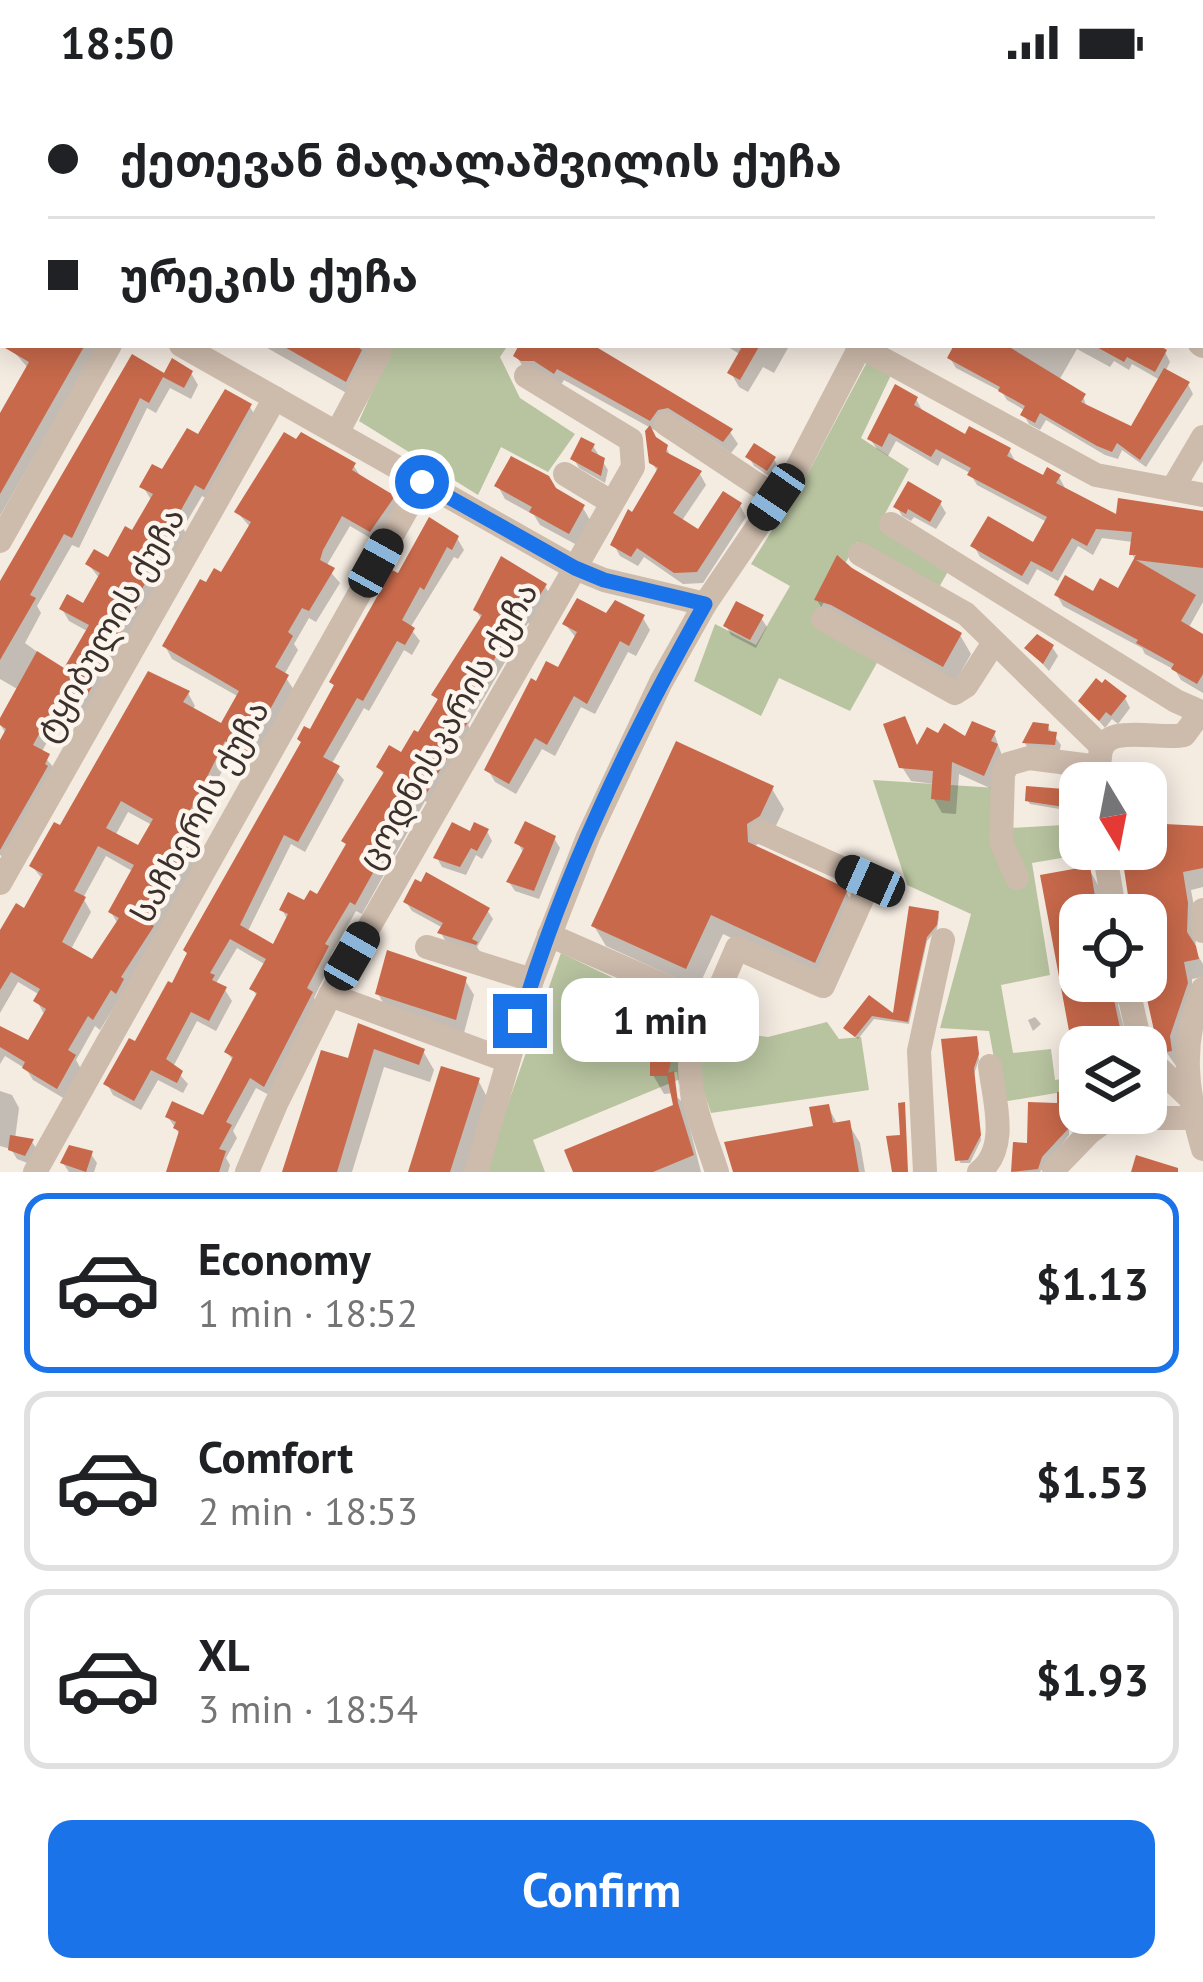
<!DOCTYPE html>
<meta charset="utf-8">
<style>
body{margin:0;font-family:"PT Sans","Noto Sans Georgian",sans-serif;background:#f6f6f6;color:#202124;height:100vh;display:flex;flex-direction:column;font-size:45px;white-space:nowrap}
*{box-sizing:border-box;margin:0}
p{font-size:39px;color:#757577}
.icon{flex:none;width:66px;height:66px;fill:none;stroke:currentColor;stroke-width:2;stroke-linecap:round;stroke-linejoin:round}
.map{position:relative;height:1088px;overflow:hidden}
.drawer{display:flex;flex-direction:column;background:#fff;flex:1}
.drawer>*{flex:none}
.guide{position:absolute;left:0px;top:0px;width:1203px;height:264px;box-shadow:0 6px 30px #0003;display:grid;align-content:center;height:264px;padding:0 48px;background:#fff}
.needle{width:78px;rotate:170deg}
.buttons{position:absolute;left:1059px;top:678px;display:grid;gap:24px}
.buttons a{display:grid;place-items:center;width:108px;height:108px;border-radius:24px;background:#fff;box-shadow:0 6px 30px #0003;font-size:60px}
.end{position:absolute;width:54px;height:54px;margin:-27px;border:15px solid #1a73e8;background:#fff;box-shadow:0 0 0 6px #fff}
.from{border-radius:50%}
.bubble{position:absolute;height:84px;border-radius:24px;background:#fff;box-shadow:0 6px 30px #0003;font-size:39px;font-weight:700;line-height:84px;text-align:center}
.car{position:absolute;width:36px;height:72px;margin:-36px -18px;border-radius:15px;box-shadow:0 0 9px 3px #0007;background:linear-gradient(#222 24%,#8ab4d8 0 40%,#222 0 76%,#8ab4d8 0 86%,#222 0)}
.guide b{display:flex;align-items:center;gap:42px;height:114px;font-size:45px}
.guide b+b{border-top:3px solid #e0e0e0}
.guide i{width:30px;height:30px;background:#202124}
ul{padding:21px 0 0;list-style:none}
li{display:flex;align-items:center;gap:36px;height:180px;margin:0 24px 18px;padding:0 24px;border:6px solid #e0e0e0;border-radius:24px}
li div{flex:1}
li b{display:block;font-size:45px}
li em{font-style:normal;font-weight:700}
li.on{border-color:#1a73e8}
li>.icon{width:108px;height:108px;stroke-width:1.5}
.primary-button{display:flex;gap:24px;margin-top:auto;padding:24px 48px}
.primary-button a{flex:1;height:138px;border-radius:24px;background:#1a73e8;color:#fff;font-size:48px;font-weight:700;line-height:138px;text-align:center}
.status{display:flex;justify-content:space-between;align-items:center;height:84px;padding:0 60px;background:#fff;direction:ltr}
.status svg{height:33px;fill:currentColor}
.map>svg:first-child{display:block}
</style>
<div class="status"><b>18:50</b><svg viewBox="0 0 49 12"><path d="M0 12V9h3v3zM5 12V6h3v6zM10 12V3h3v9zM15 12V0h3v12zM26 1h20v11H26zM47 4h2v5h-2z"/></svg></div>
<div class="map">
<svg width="1203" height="1088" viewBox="0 0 1203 1088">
<rect width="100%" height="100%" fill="#f4ebe1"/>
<g fill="#b8c4a0">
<path d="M393,261H508L500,273L520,314L575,350L548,388L501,363L478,411L359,337Z"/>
<path d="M867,278L891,291L861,354L909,385L880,439L950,484L938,505L857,458L813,538L878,577L850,627L779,594L761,632L694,597L715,540L756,561L790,502L751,480L809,387Z"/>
<path d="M873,696L997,704L992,745L1080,740V765H1097V768L1032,779L1050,891L1001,901L1013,969L1051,965L1055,996L1080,992V1005L1002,1018L989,947L940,944L971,830L907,801Z"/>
<path d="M561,869L724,947L768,953L827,938L839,955L861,953L869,1006L711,1029L697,988L533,1056L545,1088H484Z"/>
</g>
<g fill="#0003" fill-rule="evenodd">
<path d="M0,0L29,3H3L0,93Z"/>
<path d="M194,0H339L344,3H198Z"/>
<path d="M493,0H530L528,3Z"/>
<path d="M641,0H682L687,3H642Z"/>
<path d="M792,0H891V3Z"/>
<path d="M1123,0H1158L1157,3Z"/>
<path d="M1165,0H1203V25L1200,3Z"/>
<path d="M1202,80H1203V129L1200,127Z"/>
<path d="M1200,183L1203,184V230L1200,229Z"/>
<path d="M0,197L3,198V245L0,243Z"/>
<path d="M18,261H105L94,268L0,432V336L29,285L14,268Z"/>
<path d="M262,261H367L368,283L357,315Z"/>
<path d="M523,261H574L730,348L738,360L731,369L683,337L667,336L658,348L564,296L561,301L524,284L516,272Z"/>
<path d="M725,261H786L788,264L774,289L763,283L748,308L739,303L731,289L741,271Z"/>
<path d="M951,261H1152L1165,268L1170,278L1165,288L1188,300L1193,310L1146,383L1122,366L1118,375L1105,371L1046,336L1040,346L1029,340L1024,331L1026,327L1007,316L1002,308L956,284L950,274L953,268ZM1077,265L1110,283L1114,277L1129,286L1132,280L1160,296L1132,346L1087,324L1083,312L1058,298Z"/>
<path d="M133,274L165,293L191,289L198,301L191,315L170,304L156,329L147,324L79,464L72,461L37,522L41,529L25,559L65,588L89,548L69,537L62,525L85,523L100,495L88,480L109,477L133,450L152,417L143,403L163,389L199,354L250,323L257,335L211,417L202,412L183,444L189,455L81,642L63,629L41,669L55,685L8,775L0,771V662L6,650L0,640L19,606L0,595V507Z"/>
<path d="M916,315L922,326L966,355L1009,366L1015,377L1044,395L1059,393L1065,404L1118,435L1203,430V518L1188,545L1203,554V609L1181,596L1175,586L1145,570L1142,564L1063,522L1057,511L1119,508L1136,477L1132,470L1133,458L1102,454L1093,471L1078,462L1058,497L1037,485L1028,501L980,473L974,462H1034L1047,438L977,401L970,389L942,374L938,382L896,357L888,372L877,365L870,355Z"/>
<path d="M593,362L608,386L605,399L579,384L574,375Z"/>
<path d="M666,363L672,375L700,390L706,401L681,438L699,449L740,421L746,433L703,499L683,500L644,473L638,482L620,472L614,461L658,389L652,378Z"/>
<path d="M749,373L774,375L779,385L773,395L754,382Z"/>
<path d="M353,381L361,393L393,414L400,426L377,458L350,442L328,479L327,484L340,499L316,538L309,534L294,560L298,566L284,591L294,606L253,679L232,667L188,756L198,762L205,774L100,946L95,942L76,976L81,985L65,1015L33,996L26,985L5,972L0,980V945L29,960L44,930L37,917L40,911L18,898L0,929V852L26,828L43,796L32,782L61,745L188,609L195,622L192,626L222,643L239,613L172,575L165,562L207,502L222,492L251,444L237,428ZM128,728L152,741L140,765L115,752ZM106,772L134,788L111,828L118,840L93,879L70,867L91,828L83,814Z"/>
<path d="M498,402L554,406L583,424L590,436L577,461L540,441L534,431L505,415Z"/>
<path d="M940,419L946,429L936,445L914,433L911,437L902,432L897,423Z"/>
<path d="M457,454L464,466L458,475L454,473L410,544L420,557L412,571L404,566L369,627L364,624L331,681L344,696L305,768L291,760L247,849L274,864L288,836L282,826L318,814L348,763L344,757L385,693L379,683L402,672L419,653L439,618L435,611L482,536L476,526L545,502L551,513L533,542L528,539L468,641L473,650L432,721L425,717L362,830L356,827L331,871L333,875L314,914L318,921L271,1012L256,1004L233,1047L237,1054L226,1074L230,1081L228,1088H170L180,1051L168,1033L204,1035L234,978L227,968L258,914L252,904L266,881L237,864L215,901L225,906L232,917L216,947L197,937L173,983L188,1000L183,1009L158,996L141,1026L113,1011L107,1000L173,902L336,605L332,598L399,493Z"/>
<path d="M817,516L960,551L971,570L954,600L828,535Z"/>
<path d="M607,533L643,534L650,546L636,572L628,568L595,630L581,623L555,672L542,665L516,710L495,698L488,686L537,601L559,587L577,555L565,540Z"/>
<path d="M761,534L767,543L756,564L731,551L726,542Z"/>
<path d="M1052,563L1058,572L1049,587L1028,564Z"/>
<path d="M1125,614L1130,624L1118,640L1112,635L1105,644L1082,617Z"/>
<path d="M904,635L918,665L994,649L1004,677L992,705L959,690L956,730L942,729L934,715L935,700L911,697L902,683Z"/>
<path d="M1047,642L1061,661L1059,669L1030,668L1025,659Z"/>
<path d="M772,705L784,725L771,752L756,761L757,766L846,808L858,828L827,898L723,850L698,904L606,862L594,842Z"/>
<path d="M1076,709L1077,728L1030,720L1028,717Z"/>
<path d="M1146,742L1203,745V803L1191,806L1197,839L1195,867L1203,880V893L1192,895L1194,926L1178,985L1160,959L1142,898L1125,902L1118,921L1129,963H1080V985L1043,794L1089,785L1099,803L1104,831H1080V897H1146V831H1134L1122,765H1146Z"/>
<path d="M487,747L492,757L482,775L476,771L466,791L442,783L437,774L471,751Z"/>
<path d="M554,754L560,764L539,815L515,807L509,798L524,770L518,759Z"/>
<path d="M406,818L487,826L493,835L477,863L481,869L446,858L441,849L443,844L412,827Z"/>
<path d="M911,826L937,829L939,833L937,845L927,857L909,940L874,935L858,955L849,948L869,915L895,935Z"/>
<path d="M465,896L474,911L464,949L387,925L378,910Z"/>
<path d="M1035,933L1041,940L1033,947L1028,936Z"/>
<path d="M360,943L423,967L434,986L430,998L384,983L352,1088H286L350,978Z"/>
<path d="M678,946L689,964L679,1001L677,988L671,989L674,1009L664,1010L653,991Z"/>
<path d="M977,958L979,976L974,990L981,1056L970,1079H960Z"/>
<path d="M478,996L489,1017L467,1088H411Z"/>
<path d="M679,1002L701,1088H576L677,1023L674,1010L681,1017Z"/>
<path d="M0,1007L12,1011L19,1024L15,1055L32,1058L38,1067L30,1080L17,1075L11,1065L0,1062Z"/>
<path d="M1080,1012V1029H1087V1034L1077,1035L1076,1042L1069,1044V1051L1040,1088H1014L1016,1061L1029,1062L1060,1022Z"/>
<path d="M828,1023L838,1041L848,1039L860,1059L865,1088H735L816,1045Z"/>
<path d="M91,1070L97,1079L94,1088H69L63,1079Z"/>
</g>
<g fill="#c8694b" fill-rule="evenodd">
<path d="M0,261H85L0,410V329L29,278Z"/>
<path d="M281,261H355L362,266L346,298Z"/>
<path d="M519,261H593L733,345L723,358L668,324L658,326L650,337L557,285L554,290L534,277H521L513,272Z"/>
<path d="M743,261H760L740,296L727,289Z"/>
<path d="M954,261H1006L1086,310L1081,318L1131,342L1164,284L1190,298L1140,376L1117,359L1112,368L1097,362L1040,329L1035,339L1020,331L1025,322L998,307L1000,303L947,274Z"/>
<path d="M1093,261H1158L1167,266L1155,288L1127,273L1124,278Z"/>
<path d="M132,270L164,289L172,274L193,287L184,304L163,293L149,319L140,314L72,454L64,450L30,511L36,514L0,576V497Z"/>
<path d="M895,300L918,313L914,321L965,350L969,342L1011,364L1007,372L1043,391L1047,383L1061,391L1056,399L1116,430L1118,414L1203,427V484L1136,476L1196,511L1181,537L1203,550V590L1197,600L1171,585L1174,580L1136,559L1138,556L1054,511L1065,491L1093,507L1100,494L1118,504L1136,471H1129L1132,448L1096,445L1087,462L1072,454L1052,488L1031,477L1022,492L970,462L988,432L1033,458L1047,433L967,391L971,384L936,365L931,373L889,349L882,363L867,355Z"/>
<path d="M225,305L252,320L204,406L195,401L176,435L184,440L171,464L166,462L138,512L143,514L88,600L92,603L89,608L74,631L56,619L33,661L50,670L45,680L48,682L0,766V656L6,645L0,641V634L37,567L64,584L89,541L59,525L67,510L83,519L100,489L85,480L94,465L108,473L125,442L132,446L153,410L139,403L152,380L162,385L187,344L198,350Z"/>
<path d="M650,341L656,353L668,361L666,368L702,387L673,429L698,445L723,407L742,419L697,488L674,489L637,464L631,473L610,461L628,425L632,428L658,384L649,379L645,347Z"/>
<path d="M284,348L296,355L301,348L356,379L352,386L395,412L370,448L342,432L323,466L320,476L335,484L309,527L302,524L288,548L293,552L275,583L289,591L246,669L225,657L180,747L200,760L192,774L187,770L170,800L149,839L154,842L121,893L124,895L116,910L111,906L93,936L88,932L68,966L76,971L57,1005L22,984L25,978L0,963V942L28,956L46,925L33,917L40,905L11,888L0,906V846L16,819L24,824L43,790L29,782L54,738L60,741L148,587L190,607L183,618L221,639L239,607L162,562L200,495L206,498L214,484L221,488L251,438L234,428ZM121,717L153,735L138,761L106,744ZM98,762L134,781L108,828L119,834L92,875L62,858L86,813L74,807Z"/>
<path d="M581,353L595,360L591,367L605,374L601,392L570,375Z"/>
<path d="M754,359L776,373L767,387L745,373Z"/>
<path d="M511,372L549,392L556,404L585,421L569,450L529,428L532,423L494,402Z"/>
<path d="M908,397L942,417L930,438L908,425L906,430L893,423Z"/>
<path d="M429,433L459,452L452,466L447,463L424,506L420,503L402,536L415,544L405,561L397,557L363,617L357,614L323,673L340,682L298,758L284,751L240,841L273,860L288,830L279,826L288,808L304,816L310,806L317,810L346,760L341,757L384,688L376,683L389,661L401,668L414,646L418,648L438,615L431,611L482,531L473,526L501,472L547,500L526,533L521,530L461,632L469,636L425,712L418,708L355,821L350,818L325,860L329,862L307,904L313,908L264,1003L250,994L226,1038L232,1041L219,1065L226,1067L219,1088H166L179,1047L173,1044L176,1038L165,1033L172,1017L203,1031L233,973L224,968L257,909L249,905L266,875L230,855L210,889L215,891L212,896L227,903L209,937L191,928L166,975L183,987L177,999L151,986L134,1017L103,1000L129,954L135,957L168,897L172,899L187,869L183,866L301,658L297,655L304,642L310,645L334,601L329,598L392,486L398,489Z"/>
<path d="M837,471L852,484L962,549L943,583L831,521L814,516Z"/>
<path d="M577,514L606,529L615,516L645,531L629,562L620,557L587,620L574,612L547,661L535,654L509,700L484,686L531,594L536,597L546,577L558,583L577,548L562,540Z"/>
<path d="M736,517L764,531L750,556L723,542Z"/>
<path d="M1037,550L1054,561L1043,580L1024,564Z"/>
<path d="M1096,594L1102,599L1105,595L1127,612L1111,632L1106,628L1099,637L1078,617Z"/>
<path d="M905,632L917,661L927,643L938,649L944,639L965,652L972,637L996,647L991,657L998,660L984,692L952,678L950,717L931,715L933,687L899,684L883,640Z"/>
<path d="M1033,638L1049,640L1048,647L1057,648L1055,661L1022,659Z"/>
<path d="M676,657L774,702L760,732L747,740L748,758L848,805L815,879L711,831L686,885L591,842Z"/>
<path d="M1026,702L1077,706V725L1025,717Z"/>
<path d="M525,737L556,752L534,807L506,798L524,764L514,759Z"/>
<path d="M452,738L470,747L474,738L489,745L477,767L471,764L460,783L433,774Z"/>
<path d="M1146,739L1203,742V784L1183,788L1188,819L1187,848L1196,862L1199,875L1184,878L1188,899L1170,952L1172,967L1166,968L1157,960L1143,897H1146V831H1131L1121,765H1146Z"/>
<path d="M1090,782L1098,831H1080V897H1110L1124,963H1072L1057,882L1040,791Z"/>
<path d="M426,788L490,824L472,855L478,858L476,861L437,849L443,839L403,818L415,795L421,798Z"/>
<path d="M909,822L939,827L937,841L927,853L908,938L872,932L855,953L843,944L869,911L893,929Z"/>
<path d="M387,866L467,893L456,936L375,910Z"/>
<path d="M661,937L680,943L668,989L674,987L678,1019L694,1071L653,1088H573L564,1066L673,1021L667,992H650V971Z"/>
<path d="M358,939L425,965L419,981L374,965L337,1088H282L321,966L348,974Z"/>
<path d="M977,952L979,970L974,984L981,1051L968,1076L955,1077L941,955Z"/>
<path d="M441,982L480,994L450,1088H408Z"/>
<path d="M1057,1008L1080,1009V1032L1042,1073L1038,1085L1011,1088L1013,1058L1027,1059L1028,1018L1057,1019Z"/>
<path d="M905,1018L908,1088H892L886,1052L900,1051L898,1019Z"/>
<path d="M829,1020L833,1039L850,1036L859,1088H733L724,1058L813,1042L809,1023Z"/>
<path d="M10,1051L34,1055L25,1072L8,1066Z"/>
<path d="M69,1061L93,1067L86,1088L60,1079Z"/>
<path d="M1136,1071L1178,1084V1088H1131Z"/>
</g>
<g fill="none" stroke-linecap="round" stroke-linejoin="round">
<g stroke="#cdbbac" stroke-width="24">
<path d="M49,0L50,3"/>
<path d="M398,0L403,3"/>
<path d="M746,0L751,3"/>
<path d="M1092,0L1098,3"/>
<path d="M931,3L932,0"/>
<path d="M1200,59L1203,61"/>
<path d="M0,99L3,94"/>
<path d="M0,158L3,160"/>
<path d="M1200,260L1203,262"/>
<path d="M181,261L575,484L604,496L705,520"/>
<path d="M857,261L1096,391L1203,411"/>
<path d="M666,340L776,413"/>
<path d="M337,349L380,268L378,261"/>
<path d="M565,390L611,418"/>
<path d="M1173,404L1203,353"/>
<path d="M891,440L1176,617L1203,629"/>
<path d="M0,457L110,261"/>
<path d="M860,470L966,530L1100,661"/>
<path d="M823,535L955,609L966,602L993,560"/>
<path d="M1100,674C1100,636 1158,657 1184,651L1201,628"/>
<path d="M1104,765L1115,831"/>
<path d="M1017,794L1001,758L1003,690L1008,680L1029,674L1099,683"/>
<path d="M0,799L275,314"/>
<path d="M1203,826V847"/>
<path d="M549,851L704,919L715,915L737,864L823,902L870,797L761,748"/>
<path d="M427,863L532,896"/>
<path d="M1126,897L1141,963"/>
<path d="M1203,905C1179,959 1187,1011 1203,1065"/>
<path d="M330,911L508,977"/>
<path d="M698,942C677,990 702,1041 717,1088"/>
<path d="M1146,972L1188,1012"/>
<path d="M1054,1085L1090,1048L1109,1034H1194"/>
<path d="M35,1088L422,398"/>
<path d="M247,1088L276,1020L330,911L633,383L631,356L526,292"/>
<path d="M476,1088L532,896L588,753L661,598L705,520L796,386L861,261"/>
<path d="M925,1088L919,967L943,856"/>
<path d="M979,1088C1010,1064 994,1016 990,982"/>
</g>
</g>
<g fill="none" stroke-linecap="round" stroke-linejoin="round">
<path stroke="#1a73e8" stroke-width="15" d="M422,398L575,484L604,496L705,520C631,652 562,791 520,937"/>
</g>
<g text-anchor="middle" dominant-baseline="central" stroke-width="9" stroke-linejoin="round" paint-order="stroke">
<g font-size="33" fill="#3b302b" stroke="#fbf5ee">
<text transform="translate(109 540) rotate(-60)">ტყიბულის ქუჩა</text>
<text transform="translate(447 641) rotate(-60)">ცოდნისკარის ქუჩა</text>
<text transform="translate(199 727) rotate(-61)">საჩხერის ქუჩა</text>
</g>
</g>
</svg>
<div class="buttons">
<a><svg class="needle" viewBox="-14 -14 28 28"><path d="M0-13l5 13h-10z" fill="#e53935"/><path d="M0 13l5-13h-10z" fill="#757577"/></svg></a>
<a><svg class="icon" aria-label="locate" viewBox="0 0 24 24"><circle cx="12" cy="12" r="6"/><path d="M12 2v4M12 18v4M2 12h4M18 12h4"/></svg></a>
<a><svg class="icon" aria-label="layers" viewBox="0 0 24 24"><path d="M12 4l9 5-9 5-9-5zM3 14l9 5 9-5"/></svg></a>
</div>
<i class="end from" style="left:422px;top:398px"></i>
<i class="end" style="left:520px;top:937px"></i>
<div class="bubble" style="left:561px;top:894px;width:198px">1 min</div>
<i class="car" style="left:776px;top:413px;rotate:214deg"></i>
<i class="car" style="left:376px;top:479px;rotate:29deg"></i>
<i class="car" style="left:870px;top:797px;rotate:294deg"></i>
<i class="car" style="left:352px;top:872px;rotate:30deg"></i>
<div class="guide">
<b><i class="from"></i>ქეთევან მაღალაშვილის ქუჩა</b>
<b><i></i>ურეკის ქუჩა</b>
</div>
</div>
<section class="drawer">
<ul>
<li class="on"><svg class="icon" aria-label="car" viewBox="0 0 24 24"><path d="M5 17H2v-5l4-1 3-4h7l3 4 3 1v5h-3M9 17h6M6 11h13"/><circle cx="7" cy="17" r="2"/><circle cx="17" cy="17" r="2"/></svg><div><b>Economy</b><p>1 min · 18:52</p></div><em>$1.13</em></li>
<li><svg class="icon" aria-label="car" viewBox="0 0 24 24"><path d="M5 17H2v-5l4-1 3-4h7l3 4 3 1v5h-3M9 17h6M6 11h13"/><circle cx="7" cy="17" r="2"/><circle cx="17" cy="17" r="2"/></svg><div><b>Comfort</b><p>2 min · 18:53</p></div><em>$1.53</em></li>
<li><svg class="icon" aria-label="car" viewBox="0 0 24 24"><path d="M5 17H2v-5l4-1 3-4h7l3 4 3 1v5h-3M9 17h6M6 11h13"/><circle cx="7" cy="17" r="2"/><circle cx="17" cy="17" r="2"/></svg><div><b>XL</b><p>3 min · 18:54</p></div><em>$1.93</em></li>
</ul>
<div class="primary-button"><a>Confirm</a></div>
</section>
